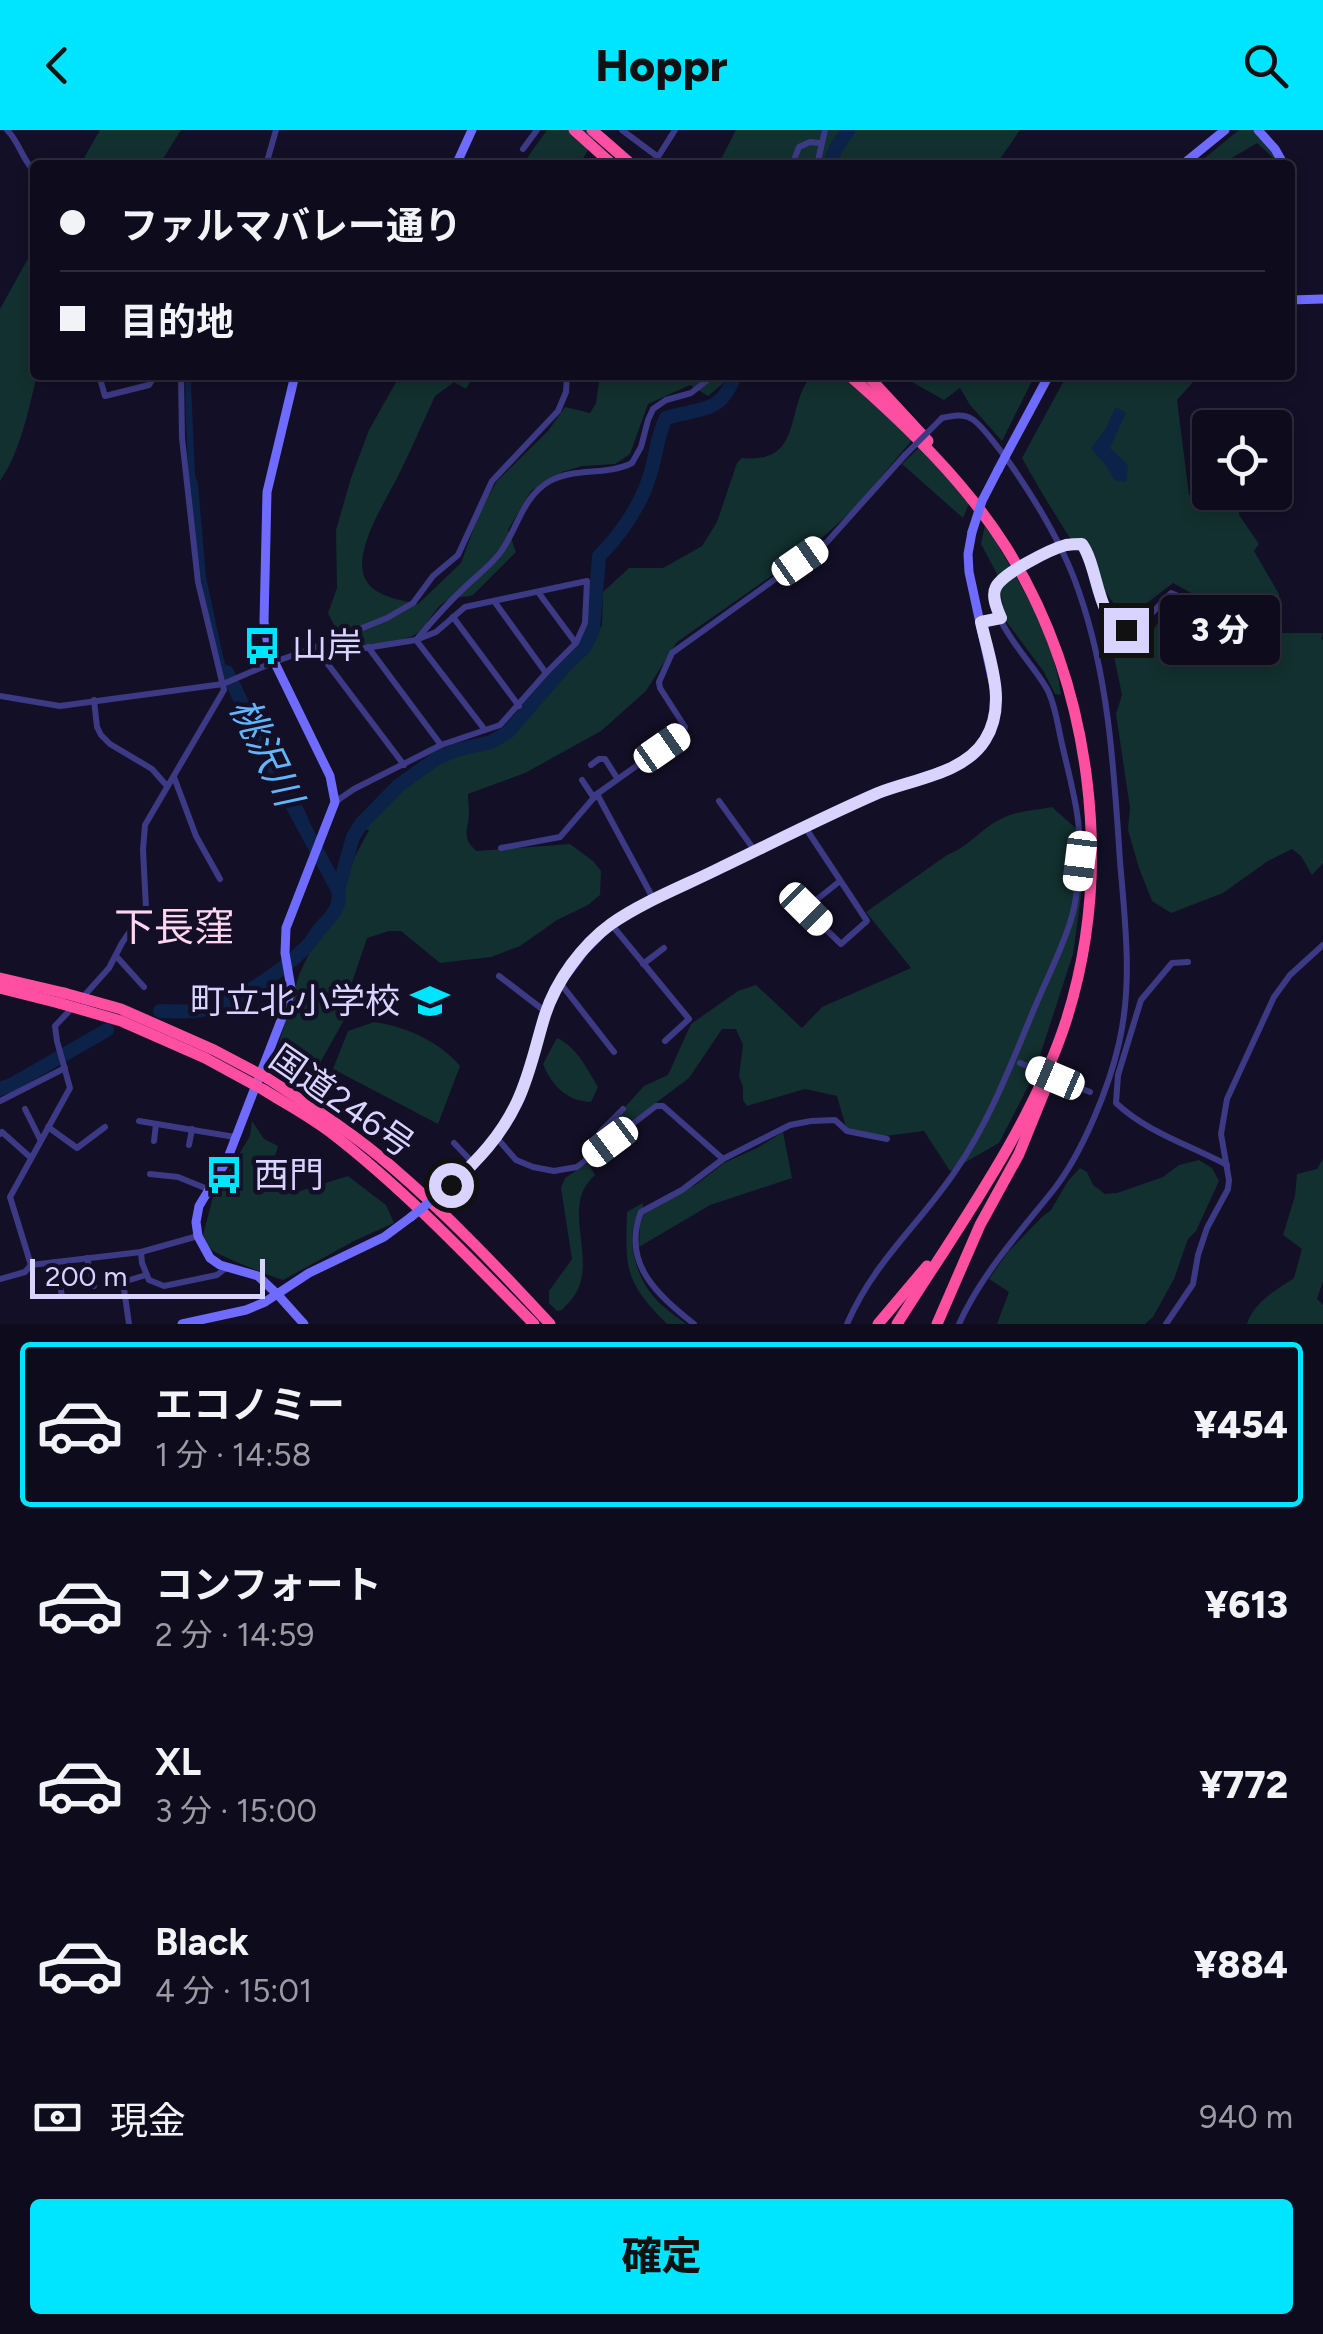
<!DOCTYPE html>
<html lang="ja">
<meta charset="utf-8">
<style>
body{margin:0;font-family:Figtree,"Noto Sans JP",sans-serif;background:#171425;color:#f1f3f6;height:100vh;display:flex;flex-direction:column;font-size:38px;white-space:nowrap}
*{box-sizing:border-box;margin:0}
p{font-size:32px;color:#9b9ba3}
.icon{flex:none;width:55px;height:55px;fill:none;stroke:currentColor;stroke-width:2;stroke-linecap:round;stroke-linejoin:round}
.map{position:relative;height:1194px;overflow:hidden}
.drawer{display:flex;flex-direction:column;background:#0e0b1c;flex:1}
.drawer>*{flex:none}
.guide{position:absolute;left:30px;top:30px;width:1265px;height:220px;border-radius:10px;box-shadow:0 5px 15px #0003,0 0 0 2px #2e2b3b;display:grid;align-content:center;height:220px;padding:0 30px;background:#0e0b1c}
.controls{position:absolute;left:1192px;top:280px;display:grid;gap:20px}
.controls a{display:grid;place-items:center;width:100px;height:100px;border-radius:10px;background:#0e0b1c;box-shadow:0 5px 15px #0003,0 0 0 2px #2e2b3b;font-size:50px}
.scale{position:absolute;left:30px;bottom:25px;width:235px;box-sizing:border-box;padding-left:10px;border:5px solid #d9d4ff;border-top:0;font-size:28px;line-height:35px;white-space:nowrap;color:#d9d4ff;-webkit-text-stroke:8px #130f26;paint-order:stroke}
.end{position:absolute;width:45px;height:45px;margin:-22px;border:12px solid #d9d4ff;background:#111;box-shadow:0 0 0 5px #111}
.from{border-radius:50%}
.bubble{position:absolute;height:70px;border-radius:10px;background:#0e0b1c;box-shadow:0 5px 15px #0003,0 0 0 2px #2e2b3b;font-size:32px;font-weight:800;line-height:70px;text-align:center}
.car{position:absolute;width:30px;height:60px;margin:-30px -15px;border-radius:12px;box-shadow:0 0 8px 2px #0007;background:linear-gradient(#fff 24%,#345 0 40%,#fff 0 76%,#345 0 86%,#fff 0)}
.guide b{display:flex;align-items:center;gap:35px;height:95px;font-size:38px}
.guide b+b{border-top:2px solid #2e2b3b}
.guide i{width:25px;height:25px;background:#f1f3f6}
ul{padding:18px 0 0;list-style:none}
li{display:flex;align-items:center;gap:30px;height:165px;margin:0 20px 15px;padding:0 10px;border:5px solid transparent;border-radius:10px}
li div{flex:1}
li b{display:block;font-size:38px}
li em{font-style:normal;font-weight:800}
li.on{border-color:#00e5ff}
li>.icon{width:90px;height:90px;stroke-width:1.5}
.pay{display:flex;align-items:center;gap:25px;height:110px;padding:0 30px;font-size:38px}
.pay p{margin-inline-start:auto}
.action{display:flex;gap:20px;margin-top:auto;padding:20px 30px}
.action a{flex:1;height:115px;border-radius:10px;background:#00e5ff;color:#111;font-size:40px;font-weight:800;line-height:115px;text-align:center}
header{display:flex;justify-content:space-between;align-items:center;height:130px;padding:0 30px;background:#00e5ff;color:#111;font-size:45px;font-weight:800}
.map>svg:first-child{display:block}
</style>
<header><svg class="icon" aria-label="back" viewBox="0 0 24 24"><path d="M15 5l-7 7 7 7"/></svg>Hoppr<svg class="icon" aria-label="search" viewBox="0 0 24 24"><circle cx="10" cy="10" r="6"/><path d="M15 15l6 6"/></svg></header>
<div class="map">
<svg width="1323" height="1194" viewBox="0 0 1323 1194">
<rect width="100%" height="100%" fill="#130f26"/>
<g fill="#12302f">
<path d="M100,0H181L159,35H80Z"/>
<path d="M547,0H600L579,35H522Z"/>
<path d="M736,0H1020L1000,29L998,35H718Z"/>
<path d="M1239,0H1256L1281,35L1257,13L1220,35H1196Z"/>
<path d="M35,116V245H37C29,278 20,323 0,351V179Z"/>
<path d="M400,245H467L470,252L466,259L454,252L435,266C423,292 412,318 399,344C387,369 354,418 364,446C371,466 400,470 418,474L461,433L480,381L497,351L548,301L565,277L590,283L596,273L600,245H733L708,266L690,255L648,274L630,324L615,334L582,336L562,342L531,361L508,400L516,422L473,465C465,468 456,466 450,469C432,476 428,501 410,507C394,513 357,515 338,517L335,497L328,483L337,458L336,400L351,348L369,300Z"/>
<path d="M812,245H873L861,263L912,310L855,378L810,419L677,512L646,561L601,601L525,643L468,664C468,670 469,676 469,682C469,699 460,708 477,721L570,714L593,731L601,741L600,765L588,775L557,790L520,816L491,827L440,833L401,801H389L367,808L347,867L344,890L316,940L299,946L280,938L276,923L299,845L321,798L341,782L344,747L369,700L365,699L409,653L413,654L418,645L441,627L507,609L588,520L602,495L603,462L629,438H663L702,416L717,392L737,333L742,328C805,334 784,277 812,245Z"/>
<path d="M882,245H1035L1002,311L970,275L960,258L944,270L903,247Z"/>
<path d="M1067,245H1194L1193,252L1177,270L1189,365L1239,364V385L1259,414L1254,421L1279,464L1282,503H1323L1321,510L1323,509V733L1312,745L1301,726L1292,719L1268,731L1223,763L1171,783L1152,771L1139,738L1128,700L1130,678L1116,584L1122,565L1109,502L1140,517L1174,472L1219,483V494L1222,480L1173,453L1125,490C1088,437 1053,384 1022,328Z"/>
<path d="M921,316L970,371L963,388L902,334Z"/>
<path d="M985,394C1015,444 1055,507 1061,565L1055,564L1044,542L1006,491L997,444L981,414Z"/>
<path d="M1052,677L1080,702L1085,737L1073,824L1033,947L999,1013L950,1041L924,1001L885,1006L847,1001L837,966L805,959L747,976L743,970V957L739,946L743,915L736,899H722L689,948L609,1008L606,998L644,956L668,945L691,894L738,861L756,855L802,898L822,877L911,838L866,782L947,725C969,717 982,697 1003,688C1017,681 1037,680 1052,677Z"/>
<path d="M374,892C405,896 440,912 460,936L438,994L333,939L348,901Z"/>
<path d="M557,908C577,917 587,939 598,957L591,972C567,971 552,956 543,934Z"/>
<path d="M252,991L264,1009L278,1016C273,1039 260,1033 273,1060L297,1062L348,1046L386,1075L394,1093L354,1111L283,1150C275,1148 215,1124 212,1120C208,1116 206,1110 203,1105L213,1067L250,1006Z"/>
<path d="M783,1002L792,1048L710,1075L639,1117L640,1095L644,1083L697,1054L724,1033L757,1018Z"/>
<path d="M1323,1029V1151L1317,1169L1323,1175V1194H1247C1254,1172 1276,1160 1294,1148L1302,1119L1283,1105L1295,1066L1297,1044L1317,1039Z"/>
<path d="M1199,1030L1212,1038L1219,1051L1196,1101L1188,1109L1174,1149L1153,1187L1145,1194H997L1009,1162L989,1149L1008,1122L1042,1087L1051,1080L1068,1051L1080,1038L1087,1042L1093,1055L1105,1064L1117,1063L1163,1047L1179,1035Z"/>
<path d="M588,1033L595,1045C560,1075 596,1124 577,1161C574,1168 567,1174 562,1180L557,1181L549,1173V1161L572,1129L561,1058L565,1048Z"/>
<path d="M643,1073V1078C622,1101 635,1147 655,1168C663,1178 676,1186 686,1194H667C625,1152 625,1139 627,1082Z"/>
</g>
<g fill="#0c2248">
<path d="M185,245H193L191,255L195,345L198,354L206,447L223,526L236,570L248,596L249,584L246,569L257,600L263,602L305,681L316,707L314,709C305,687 295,659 279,641C267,627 254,617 245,599C197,497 186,357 185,245Z"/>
<path d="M1115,278L1120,279L1126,283L1110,318L1128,335L1126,352L1114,350L1107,337L1091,318L1106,298Z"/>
</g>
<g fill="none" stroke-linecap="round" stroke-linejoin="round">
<g stroke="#0c2248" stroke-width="14">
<path d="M829,35L836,18L848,0"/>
<path d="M338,760L353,707L361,694L398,656L437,628L457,620L491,612L508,602L566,535L584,518L593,500L599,426C618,408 640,376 648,351C656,331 656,307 666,288C700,277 721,285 735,245"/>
<path d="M160,881C175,881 192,883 207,879C240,870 281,842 305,818C311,813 314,806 319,800C330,787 342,778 338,760L284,660L227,542"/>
<path d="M0,959L13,954L107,900"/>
</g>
<g stroke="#3d3a85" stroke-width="6">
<path d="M7,0C20,13 22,30 35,42"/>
<path d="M622,0L658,27"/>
<path d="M523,19L537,0"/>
<path d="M266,35L276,0"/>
<path d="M650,35L656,30L675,0"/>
<path d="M792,35L799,17L810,12L820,13"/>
<path d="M817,35L825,0"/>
<path d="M99,245L105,266L149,255L155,245"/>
<path d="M942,288C951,286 963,283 972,289C981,294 1004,325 1011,335C1038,374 1064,417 1079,462C1109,548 1114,641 1120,731C1125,792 1133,853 1119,913C1109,958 1083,1021 1055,1058C1021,1101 982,1143 959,1194"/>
<path d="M1047,424L1060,417L1082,415C1095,432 1103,515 1137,496C1149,488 1161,473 1171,463L1223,485"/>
<path d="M538,462L575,512"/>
<path d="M494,471L546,543"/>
<path d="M453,487L519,576"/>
<path d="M981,492L1001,488"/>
<path d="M417,509C432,491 447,474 464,458C476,446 493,434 502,420C518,397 523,366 550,351C576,337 607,346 632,333L641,317L648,290L653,279L666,270L691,263L714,245"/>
<path d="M416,510L485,600"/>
<path d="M368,517L441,615"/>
<path d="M308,520L387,488L413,473L433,446L458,425L492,351L558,281L566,262L567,245"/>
<path d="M321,525L404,635"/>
<path d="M0,566L60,576L223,554L274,532L308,520L321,525L416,510L436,502L465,477L587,451L585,493L576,513L546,543L500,595L441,615L354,659L335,672"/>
<path d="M94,570L97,597L101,605L110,614L152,639L167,656"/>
<path d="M591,635L599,629H605L617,648"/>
<path d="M174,647L196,706L220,749"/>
<path d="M582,650L594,668"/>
<path d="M719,671L755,721"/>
<path d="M805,697L867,791L841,814L805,779L840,751"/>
<path d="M501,718L560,707L597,664"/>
<path d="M654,770L597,664L684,602L685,597L660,558L659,552L672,523L827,412L905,325"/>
<path d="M611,794L689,889L665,911"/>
<path d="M116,826L144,857"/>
<path d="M1188,832L1172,833L1141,870L1118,945L1116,973C1148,1003 1190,1015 1227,1035"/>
<path d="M643,834L664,818"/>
<path d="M499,846L546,882"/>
<path d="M561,854L614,922"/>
<path d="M83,867L109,838L122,813L146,778L143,720L145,695L224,560L198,452L182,308L181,245"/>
<path d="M0,971L65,938"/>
<path d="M25,979L40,1009"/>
<path d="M139,991L235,1007"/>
<path d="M48,997L77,1018L105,997"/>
<path d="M0,1004L2,1002L30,1027"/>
<path d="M497,1008L516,1030L533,1037L554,1041L577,1037L656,976H663L723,1029"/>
<path d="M154,1011L156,994"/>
<path d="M454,1013L474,1034"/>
<path d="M189,1015L192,999"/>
<path d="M587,1030L585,1023L602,1000L623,979"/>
<path d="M150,1044L178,1047L210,1060"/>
<path d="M141,1122L142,1133L149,1150L164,1156L217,1145L226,1138"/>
<path d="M87,1128L94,1156"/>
<path d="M55,1132L62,1166"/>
<path d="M31,1135L10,1067L70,958L57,911L55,896L74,876"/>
<path d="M0,1149L25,1142L31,1135L141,1122L198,1106"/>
<path d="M129,1194L123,1152L146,1145"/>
<path d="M694,1194C658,1165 621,1134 641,1082L682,1060L723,1029L790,995L811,991L835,990L847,1001L887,1009"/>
<path d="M847,1194C874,1131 920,1094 956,1040C989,992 1010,937 1032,884C1044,854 1064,816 1072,786C1077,770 1078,750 1079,733C1083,693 1071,654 1062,614C1058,597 1056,579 1049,563C1037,535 977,483 1000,452"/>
<path d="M1166,1194L1193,1154L1198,1125L1207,1098L1228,1059L1229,1050L1221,1004L1227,969L1274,867L1290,845L1323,815"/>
</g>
<g stroke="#6f6bff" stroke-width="9">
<path d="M1258,0L1275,19L1284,35"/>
<path d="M456,35L472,0"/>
<path d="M1182,35L1225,0"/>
<path d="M1290,170L1323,169"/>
<path d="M295,245L267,362L264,492L269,521L330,646L335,672L286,798L285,823L291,858L287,875L227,1030L199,1076L196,1092L198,1106L210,1128L220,1135L258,1146L278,1165L304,1194"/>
<path d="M998,340L1049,245"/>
<path d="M451,1055L474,1034L497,1008L523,960L546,882L560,853L585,820L611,794L654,770L805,697L877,664L949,638L975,623L985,611L991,597L997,571L969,442L968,424L972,402"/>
<path d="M182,1194L246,1180L265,1172L309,1143L384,1107L411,1087"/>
</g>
<g stroke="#ff4fa3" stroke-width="11">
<path d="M574,0L613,35"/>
<path d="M592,0L632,35"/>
<path d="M849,245C907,296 965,352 1006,417C1092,555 1115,737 1066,891C1033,994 955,1102 897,1194"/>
<path d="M867,245L928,311"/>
<path d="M0,848L64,863"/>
<path d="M0,858L59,873"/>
<path d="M267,948C310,976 353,1003 392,1037C448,1085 500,1140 550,1194"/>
<path d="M264,960C286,974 309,986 330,1002C404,1059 468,1127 534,1194"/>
<path d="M878,1194L927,1136"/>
<path d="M937,1194L980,1095L1019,1024L1045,960"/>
</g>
<g stroke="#3d3a85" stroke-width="6">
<path d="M905,325L942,288"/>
<path d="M1000,452L1047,424"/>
<path d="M1020,933L1090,962"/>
</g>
<g stroke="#6f6bff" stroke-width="9">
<path d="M972,402L982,371L998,340"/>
<path d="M411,1087L451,1055"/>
</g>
<g stroke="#ff4fa3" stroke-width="11">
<path d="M64,863L121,879L214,920L267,948"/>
<path d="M59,873L121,891L205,928L264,960"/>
</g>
</g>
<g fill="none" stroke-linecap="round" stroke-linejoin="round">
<path stroke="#d9d4ff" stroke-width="12" d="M451,1055C478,1030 501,1006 517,972C530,945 536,914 545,885C556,851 582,815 611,794C644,771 684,756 720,738C772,713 825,686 878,663C913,649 964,644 985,610C1008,574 989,529 981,492L1001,488C997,479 991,466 996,457C1003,443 1051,419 1066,415C1073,414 1075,414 1082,414C1099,438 1096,490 1126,500"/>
</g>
<defs>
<g id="bus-bare" transform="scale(3)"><path d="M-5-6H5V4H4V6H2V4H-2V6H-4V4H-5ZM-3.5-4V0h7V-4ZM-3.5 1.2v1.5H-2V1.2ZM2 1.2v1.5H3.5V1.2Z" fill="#00e5ff" stroke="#130f26" stroke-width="2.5" paint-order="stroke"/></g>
<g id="school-bare" transform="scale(3)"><path d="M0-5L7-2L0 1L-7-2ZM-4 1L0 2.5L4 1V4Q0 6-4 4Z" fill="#00e5ff" stroke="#130f26" stroke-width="2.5" paint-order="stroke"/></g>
</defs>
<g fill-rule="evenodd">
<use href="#bus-bare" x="262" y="516"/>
<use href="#school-bare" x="430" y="871"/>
<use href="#bus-bare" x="224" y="1045"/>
</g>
<g text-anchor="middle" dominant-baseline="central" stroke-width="9" stroke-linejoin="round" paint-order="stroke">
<g font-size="35" fill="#d9d4ff" stroke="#130f26" text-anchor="start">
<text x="292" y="516">山岸</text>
<text x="400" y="871" text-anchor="end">町立北小学校</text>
<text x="254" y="1045">西門</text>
</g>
<g font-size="35" fill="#d9d4ff" stroke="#130f26">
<text transform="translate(342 971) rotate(35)">国道246号</text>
</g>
<g font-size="38" font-style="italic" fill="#62b6ff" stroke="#130f26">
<text transform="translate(266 622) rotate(64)">桃沢川</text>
</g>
<g font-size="40" fill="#ffd6f0" stroke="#130f26">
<text x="174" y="797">下長窪</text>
</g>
</g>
</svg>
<div class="controls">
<a><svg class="icon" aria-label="locate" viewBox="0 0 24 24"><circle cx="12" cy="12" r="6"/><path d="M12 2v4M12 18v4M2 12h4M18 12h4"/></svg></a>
</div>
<div class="scale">200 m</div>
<i class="end from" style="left:451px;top:1055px"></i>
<i class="end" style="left:1126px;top:500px"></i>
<div class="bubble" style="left:1160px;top:465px;width:120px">3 分</div>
<i class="car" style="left:800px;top:431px;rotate:55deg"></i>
<i class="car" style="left:662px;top:618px;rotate:55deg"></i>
<i class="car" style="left:1080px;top:731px;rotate:187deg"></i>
<i class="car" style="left:806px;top:779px;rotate:135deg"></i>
<i class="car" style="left:1055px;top:948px;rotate:293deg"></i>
<i class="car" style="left:610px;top:1012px;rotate:233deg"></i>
<div class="guide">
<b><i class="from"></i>ファルマバレー通り</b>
<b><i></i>目的地</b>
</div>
</div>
<section class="drawer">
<ul>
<li class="on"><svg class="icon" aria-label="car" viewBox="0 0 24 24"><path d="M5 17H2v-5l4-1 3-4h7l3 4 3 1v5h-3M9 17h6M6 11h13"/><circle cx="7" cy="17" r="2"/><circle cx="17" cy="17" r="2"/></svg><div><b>エコノミー</b><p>1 分 · 14:58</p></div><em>¥454</em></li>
<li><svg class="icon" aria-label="car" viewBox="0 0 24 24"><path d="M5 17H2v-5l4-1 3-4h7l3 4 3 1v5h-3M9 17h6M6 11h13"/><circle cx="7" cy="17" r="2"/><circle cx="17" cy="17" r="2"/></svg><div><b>コンフォート</b><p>2 分 · 14:59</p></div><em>¥613</em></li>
<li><svg class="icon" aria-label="car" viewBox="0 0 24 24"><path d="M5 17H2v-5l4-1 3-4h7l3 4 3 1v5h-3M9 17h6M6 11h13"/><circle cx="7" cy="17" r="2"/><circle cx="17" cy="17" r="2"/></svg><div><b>XL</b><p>3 分 · 15:00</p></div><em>¥772</em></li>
<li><svg class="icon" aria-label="car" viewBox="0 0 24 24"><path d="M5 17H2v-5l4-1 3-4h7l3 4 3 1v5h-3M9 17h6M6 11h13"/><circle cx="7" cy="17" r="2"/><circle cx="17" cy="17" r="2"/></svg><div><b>Black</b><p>4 分 · 15:01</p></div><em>¥884</em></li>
</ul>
<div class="pay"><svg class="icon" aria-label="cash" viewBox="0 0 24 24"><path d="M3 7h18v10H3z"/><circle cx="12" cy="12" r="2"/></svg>現金<p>940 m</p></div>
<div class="action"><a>確定</a></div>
</section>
